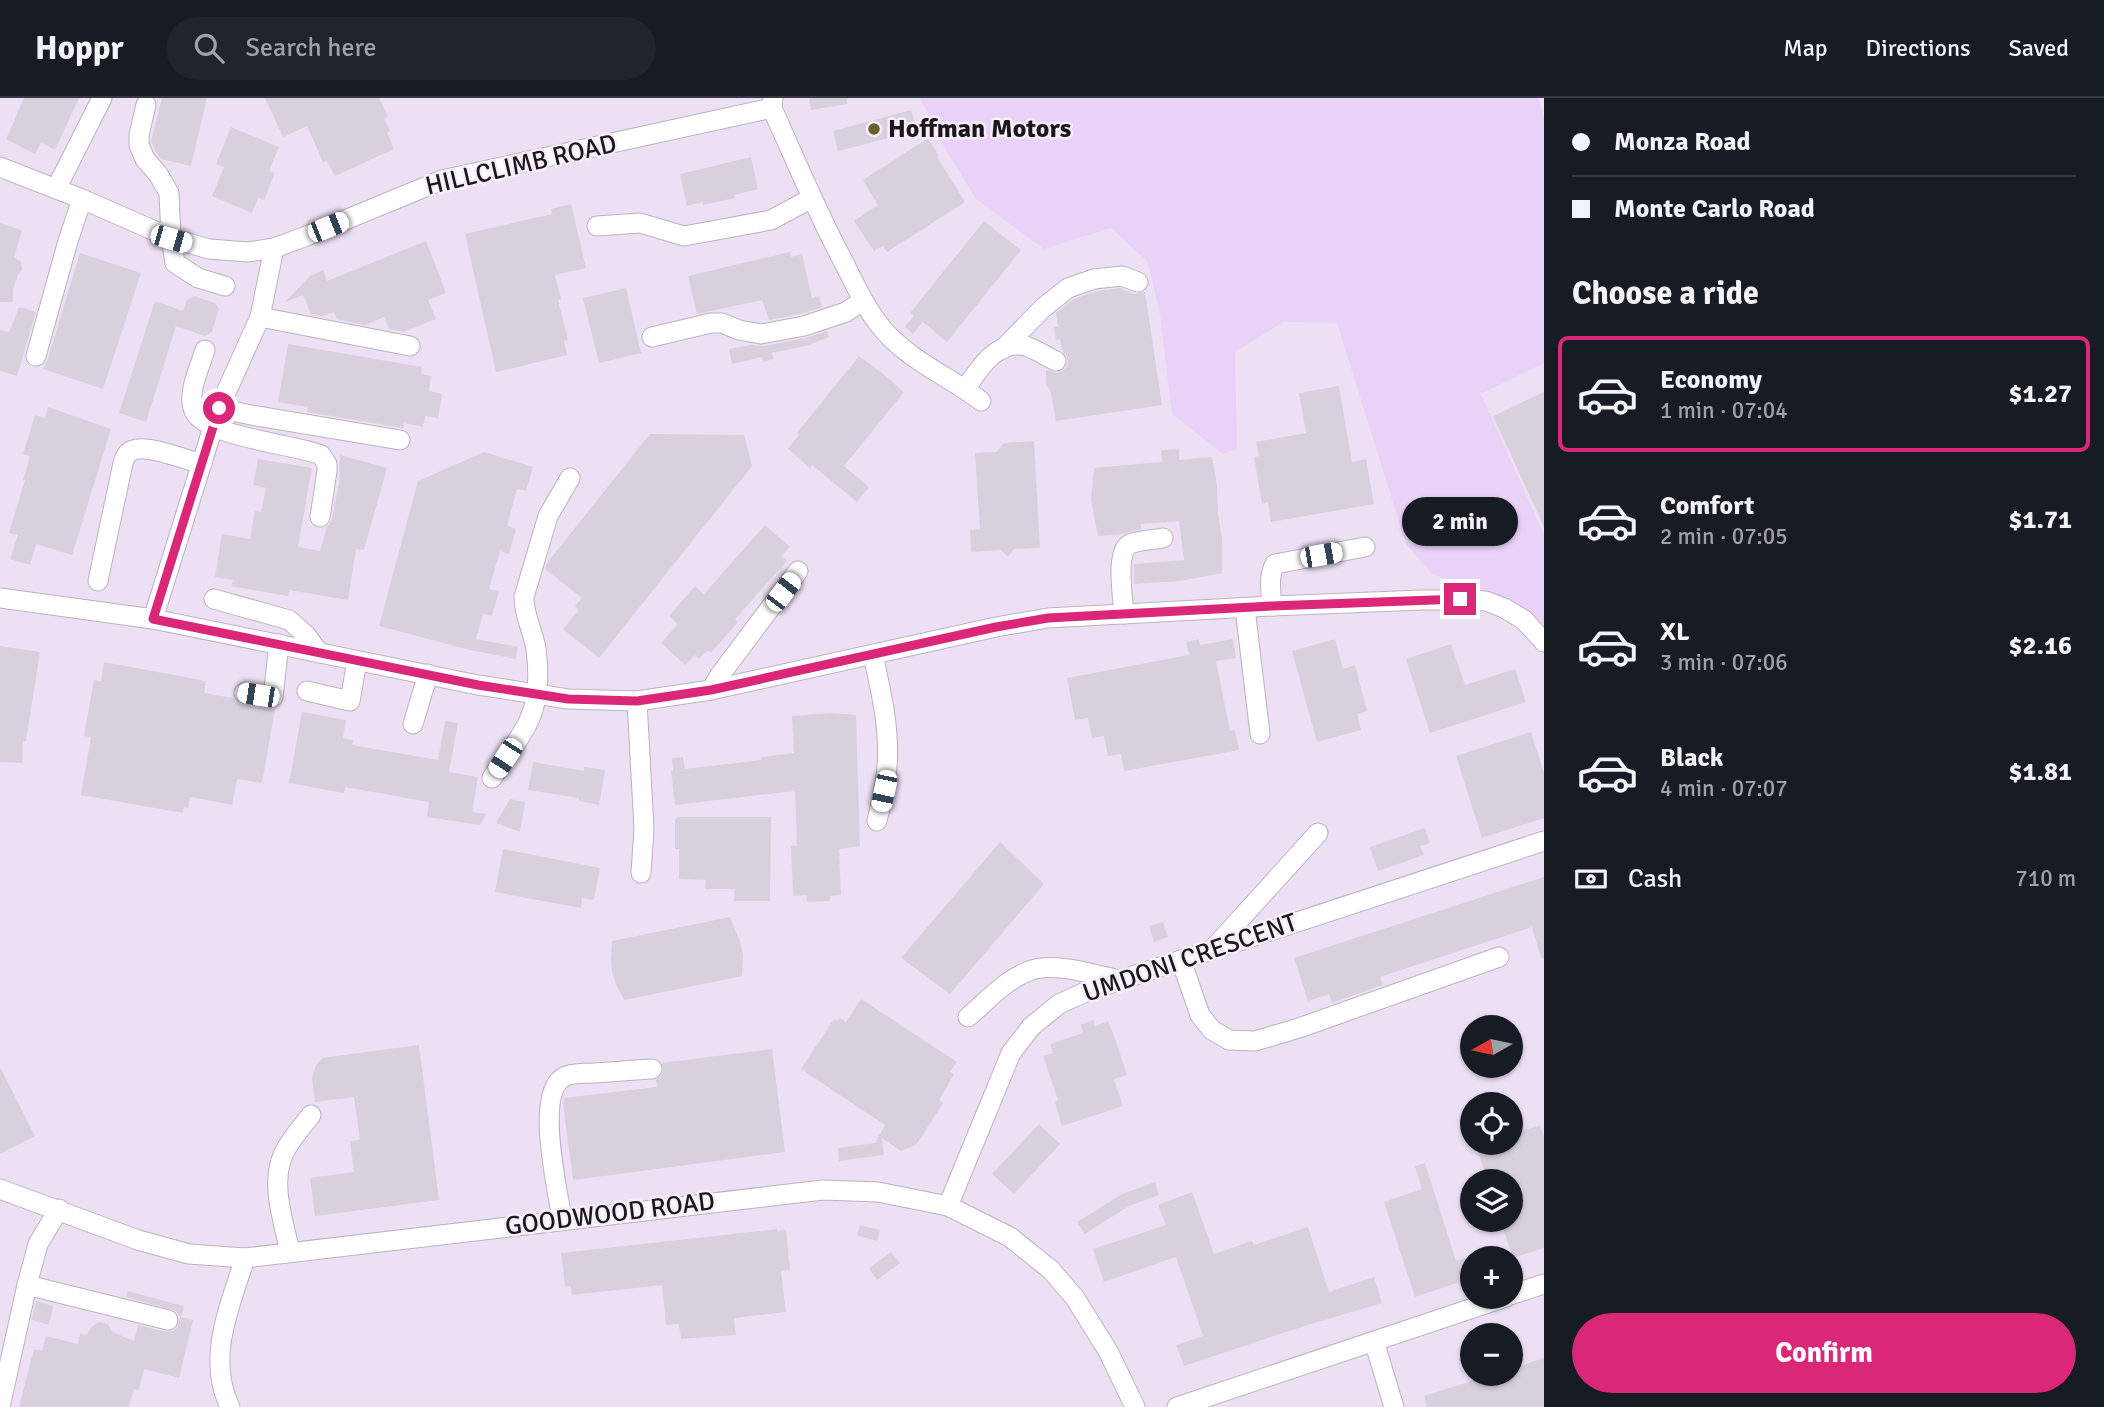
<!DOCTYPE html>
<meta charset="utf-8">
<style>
body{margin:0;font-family:Signika,sans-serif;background:#20242c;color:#f1f3f6;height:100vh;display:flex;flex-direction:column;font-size:26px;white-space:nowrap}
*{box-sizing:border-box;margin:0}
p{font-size:23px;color:#9ea1a6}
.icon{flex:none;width:38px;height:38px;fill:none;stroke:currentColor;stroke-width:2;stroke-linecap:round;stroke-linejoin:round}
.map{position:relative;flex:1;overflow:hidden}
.details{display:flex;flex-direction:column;background:#171b24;width:560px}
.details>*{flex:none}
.hud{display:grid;align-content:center;height:154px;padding:0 28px;background:#171b24}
.needle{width:46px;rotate:261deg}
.buttons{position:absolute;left:1460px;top:917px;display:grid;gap:14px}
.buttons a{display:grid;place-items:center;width:63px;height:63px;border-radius:50%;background:#171b24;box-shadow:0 2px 5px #0004;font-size:35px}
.end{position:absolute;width:32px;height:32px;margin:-16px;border:9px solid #db2777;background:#fff;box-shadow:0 0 0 4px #fff}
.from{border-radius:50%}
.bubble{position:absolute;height:49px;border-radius:24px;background:#171b24;box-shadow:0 2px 5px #0004;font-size:23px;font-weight:800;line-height:49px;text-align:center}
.car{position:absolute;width:21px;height:42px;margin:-21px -10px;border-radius:9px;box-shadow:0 0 5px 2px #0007;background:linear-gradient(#fff 24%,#345 0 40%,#fff 0 76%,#345 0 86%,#fff 0)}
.hud b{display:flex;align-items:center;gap:24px;height:66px;font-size:26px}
.hud b+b{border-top:2px solid #363941}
.hud i{width:18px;height:18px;background:#f1f3f6}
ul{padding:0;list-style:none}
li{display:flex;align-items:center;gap:21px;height:116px;margin:0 14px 10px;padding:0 14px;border:4px solid transparent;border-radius:10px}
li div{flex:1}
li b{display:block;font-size:26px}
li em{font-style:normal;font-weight:800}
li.current{border-color:#db2777}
li>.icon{width:63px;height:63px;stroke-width:1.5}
h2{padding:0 28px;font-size:32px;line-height:84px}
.pay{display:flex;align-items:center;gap:18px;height:77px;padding:0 28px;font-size:26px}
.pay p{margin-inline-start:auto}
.primary-button{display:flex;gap:14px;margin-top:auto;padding:14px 28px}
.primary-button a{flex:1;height:80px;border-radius:42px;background:#db2777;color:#fff;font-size:28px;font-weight:800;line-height:80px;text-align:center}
header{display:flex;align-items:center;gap:42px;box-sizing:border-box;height:98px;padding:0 35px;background:#171b24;border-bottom:2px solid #363941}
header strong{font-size:33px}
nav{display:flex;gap:38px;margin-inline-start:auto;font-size:24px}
.search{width:490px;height:63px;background:#20242c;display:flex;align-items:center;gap:18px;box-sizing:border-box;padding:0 24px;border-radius:38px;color:#9ea1a6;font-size:26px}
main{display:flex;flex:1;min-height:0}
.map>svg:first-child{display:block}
</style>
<header>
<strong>Hoppr</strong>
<div class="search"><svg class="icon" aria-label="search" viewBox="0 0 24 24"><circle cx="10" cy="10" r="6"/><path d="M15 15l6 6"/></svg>Search here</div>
<nav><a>Map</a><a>Directions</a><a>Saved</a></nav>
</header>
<main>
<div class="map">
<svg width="1544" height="1309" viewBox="0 0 1544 1309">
<rect width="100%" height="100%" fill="#f7eefc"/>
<path fill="#ede0f4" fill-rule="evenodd" d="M0,0H1544V1309H0ZM1472,929H1510V968H1472ZM1472,1006H1510V1045H1472ZM1472,1083H1510V1122H1472ZM1472,1160H1510V1199H1472ZM1472,1237H1510V1276H1472Z"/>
<path fill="#ead1f8" d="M920,0H1538L1544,20V265L1481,296L1544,437V531L1521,512L1480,492L1432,476L1406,446L1337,225L1283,224L1235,254L1237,351L1223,356L1172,316L1160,217L1148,164L1111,130L1044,151L976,101L946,52Z"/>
<g fill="#d9d0de">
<path d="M24,0H79L55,52L41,44L35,56L6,41Z"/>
<path d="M162,0H207L191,68L161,61L156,54L151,43Z"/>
<path d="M265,0H379L388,19L384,21L390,33L387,34L394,51L335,78L327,63L323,64L307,28L283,39Z"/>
<path d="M809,0H847V6L811,12Z"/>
<path d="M911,12L916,28L887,36L888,40L838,53L833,33Z"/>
<path d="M231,29L279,49L269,73L275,75L264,102L258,100L252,115L212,98L224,69L216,66Z"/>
<path d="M928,40L939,58L937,59L965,104L887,154L883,148L874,153L854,123L878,107L863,82Z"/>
<path d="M751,59L758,91L734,97L735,100L703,107V104L687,108L680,76Z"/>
<path d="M571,106L586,170L555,177L561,201L558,202L568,242L564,243L567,257L496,274L465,136L552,116L551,111Z"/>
<path d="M984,123L1021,152L947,244L923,224L913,236L905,229L914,218L910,215Z"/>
<path d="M0,125L22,132L14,159L21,164L22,172L18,176L13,192V204H0Z"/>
<path d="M426,143L446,195L428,202L436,221L403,234L389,231L384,219L365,227L337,221L334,214L322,218L311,216L303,197L285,204L310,178L323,172L327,183Z"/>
<path d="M790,154L791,159L802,156L812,200L819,198L822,209L801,216L769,222L762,202L697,216L688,178Z"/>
<path d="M80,155L141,175L103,291L43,271L48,261Z"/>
<path d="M626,190L641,255L599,265L583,200Z"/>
<path d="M1120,190L1134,196L1145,194L1162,307L1056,323L1051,294L1046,286V272L1056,275L1062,273L1067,269L1068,263L1066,257L1062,252L1060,241L1056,242L1054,229H1058L1056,215L1074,201L1097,193Z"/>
<path d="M194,198L215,205L219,211L212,234L205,238L176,228L146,324L119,315L155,203L183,213L187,202Z"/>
<path d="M19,209L36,214L17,278L0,273V232L9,234Z"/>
<path d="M827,233L829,239L809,247L772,255L774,261L763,264L762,259L732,266L729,251L750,247L763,248L806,240Z"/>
<path d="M288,246L422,269L421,276L431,278L429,293L442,296L438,320L425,318L423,329L404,325L403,330L307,314L308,309L278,304Z"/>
<path d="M859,258L882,275L904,294L844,368L869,389L857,404L812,367L810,370L788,351L799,337L797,335Z"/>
<path d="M1339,288L1352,364L1366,361L1374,406L1271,424L1268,404L1262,406L1254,359L1259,358L1256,344L1306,335L1299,295Z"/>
<path d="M1544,294V429L1493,318Z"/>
<path d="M48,309L111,331L72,457L36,446L30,467L10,461L18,437L9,435L25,382H23L30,358L23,356L35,317L45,320Z"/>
<path d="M650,336L744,337L752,368L599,560L563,531L579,512L575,508L582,500L545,471L547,465Z"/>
<path d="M1034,343L1040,450L1014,451L1008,459L1001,452L971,454L970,432L980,431L975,355L996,354L1004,345Z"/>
<path d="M1179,351V362L1212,359L1217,387L1218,415L1222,441V475L1180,483L1134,486V466L1184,462L1179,423L1141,426V431L1124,436L1098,438L1091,402L1094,370L1162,364L1161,352Z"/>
<path d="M484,354L533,369L526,393L517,391L507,428L516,431L509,456L500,453L489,491L499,493L492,518L483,516L476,541L518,549L516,561L470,552L379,528L418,383Z"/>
<path d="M340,357L387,370L364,452L356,451L348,502L289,492L288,498L231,488L233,482L215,479L222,436L250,441L255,413L261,414L266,390L253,387L258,361L312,370L298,449L320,453L327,429L332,421L339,385Z"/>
<path d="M765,427L790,449L781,458L787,463L735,521L738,524L711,555L708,552L699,561L695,557L685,567L661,545L678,526L669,518L695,488L704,496Z"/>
<path d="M1199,541L1200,547L1233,541L1236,560L1216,563L1230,633L1235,632L1239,652L1124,673L1121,656L1108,658L1104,638L1092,640L1088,620L1075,622L1067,580L1189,557L1186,544Z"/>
<path d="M1335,541L1343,571L1355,567L1367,613L1357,616L1361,632L1317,644L1292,553Z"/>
<path d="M1451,546L1465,587L1515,571L1526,604L1430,635L1406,561Z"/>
<path d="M0,548L40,554L26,643H23L22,665L0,664Z"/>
<path d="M104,564L206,583L204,595L233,600L236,604L242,607L275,611L262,685L237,681L232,707L190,699L188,710L184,709L183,715L81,697L91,639L84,638L94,582L101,583Z"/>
<path d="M302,614L346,622L343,640L353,642L352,647L438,662L445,623L458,625L449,674L478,679L472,714L486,716L480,727L427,719L429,704L345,689L344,695L289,685Z"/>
<path d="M830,615L856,617L860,748L839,751L841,797L830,798V803L807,804V797L793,798L791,748H797L795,693L675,707L671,673H673L672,660L683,659L685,671L762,662L761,659L794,655L792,618Z"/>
<path d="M1531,634L1544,675V720L1482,740L1456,658Z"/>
<path d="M533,664L584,673V669L605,672L599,707L579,703V700L528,692Z"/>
<path d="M510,701L525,704L520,734L496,725Z"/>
<path d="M677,719H771L770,803H734L735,791H705L706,782L679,781V751H675V721H677Z"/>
<path d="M1425,730L1430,745L1420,748L1424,757L1378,773L1370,749Z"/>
<path d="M1000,744L1044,786L950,896L901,860Z"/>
<path d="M503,751L600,770L594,802L582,800L581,810L495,794Z"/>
<path d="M1544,779V860H1541L1532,829L1380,879L1383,887L1332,905L1329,896L1308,903L1294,860Z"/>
<path d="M730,819L740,843L743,857L742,878L624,902L616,886L612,874L611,862L612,843Z"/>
<path d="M1163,824L1168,839L1154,844L1149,828Z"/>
<path d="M861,901L957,964L950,974L954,976L939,1002L943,1005L916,1047L901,1053L882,1040L884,1057L839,1063L838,1050L875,1045L885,1027L801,971L834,921L838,923L840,920L846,924Z"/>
<path d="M1093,922L1095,928L1108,923L1113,935L1127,977L1114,981L1123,1008L1062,1028L1055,1004L1058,1002L1043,958L1053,955L1050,946L1083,935L1081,927Z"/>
<path d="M419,947L439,1102L315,1118L310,1080L354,1074L350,1043L360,1042L354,999L315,1004L312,980L316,967L322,960Z"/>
<path d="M772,951L785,1054L573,1082L563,1006L564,1000L657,989L656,982L663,976L662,965Z"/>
<path d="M0,969L35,1038L0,1056Z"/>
<path d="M1039,1026L1060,1046L1014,1096L992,1076Z"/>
<path d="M1540,1027L1544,1039V1150L1513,1160L1500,1122H1510V1083H1488L1476,1048L1485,1045H1510V1037Z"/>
<path d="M1425,1065L1456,1163L1472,1158V1180L1415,1199L1384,1104L1422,1091L1415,1068Z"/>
<path d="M1155,1084L1159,1097L1129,1108L1085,1136L1077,1124L1122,1096Z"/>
<path d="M1192,1094L1214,1156L1252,1143L1254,1147L1308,1129L1329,1194L1374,1179L1382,1205L1295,1231L1184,1268L1176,1247L1203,1238L1176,1159L1104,1184L1093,1151L1166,1127L1158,1107Z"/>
<path d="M860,1127L880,1132L877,1143L857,1138Z"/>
<path d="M777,1131V1133L786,1132L790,1172L781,1173L786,1214L734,1220L736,1237L681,1241L679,1226L666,1227L662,1187L572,1197L571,1188H565L561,1155Z"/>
<path d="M891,1154L900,1165L877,1182L869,1170Z"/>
<path d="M127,1193L184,1208L181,1219L193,1222L179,1280L144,1271L139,1292L134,1291L129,1309H19L34,1251L42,1253L46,1238L78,1246L80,1236L87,1237L91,1229L99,1224L108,1226L112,1234L134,1243L138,1227L166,1234H172L177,1230L180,1219L176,1213L126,1199Z"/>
<path d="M36,1203L53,1208L49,1227L32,1222Z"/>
<path d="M1544,1260V1309H1427L1424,1298L1494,1276H1510V1271Z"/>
</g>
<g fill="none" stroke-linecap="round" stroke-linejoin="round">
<g stroke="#bbb2c0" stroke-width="21">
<g id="minor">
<path d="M773,0L772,10C795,61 816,112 842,161C856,188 868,217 890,239C917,266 951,280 981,303"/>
<path d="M146,7L139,37V47L145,61L158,76L169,95L171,140L175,165L198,180L225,188"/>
<path d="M0,69L82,101L171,140L209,151L248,154L274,150L304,139L442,82L772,10"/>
<path d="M56,91L102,0"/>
<path d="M597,128L640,125L684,138L771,122L812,100"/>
<path d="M260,219L410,248"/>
<path d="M652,239L711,225H722L739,232L761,236L804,228L846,214L862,203"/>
<path d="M1003,251L1043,210L1068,190L1094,181L1122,178L1138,184"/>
<path d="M205,252C200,269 188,292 193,310C200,339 295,346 321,357L327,366V373L320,419"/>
<path d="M36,258L68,143L82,101"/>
<path d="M965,291C978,273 994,245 1020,247C1029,247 1047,259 1056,263"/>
<path d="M219,310L251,317L400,342"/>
<path d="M98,483L123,365C125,359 127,354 133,352C148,346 186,362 202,366"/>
<path d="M0,500L153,521L478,587L568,601L637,603L711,592L996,529L1048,520L1272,508L1422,502H1468L1486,503L1504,510L1524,522L1544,544"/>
<path d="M214,501L289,522L306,537L319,555"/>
<path d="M1272,508C1271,494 1268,478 1275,466L1365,449"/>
<path d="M1245,510L1260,636"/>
<path d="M1124,516C1123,501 1115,452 1130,446C1139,442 1153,442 1163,440"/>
<path d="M153,521L219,310L260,219L274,150"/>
<path d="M873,557C881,593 890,631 887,668C886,687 881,705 877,723"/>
<path d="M711,592L720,577L798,473"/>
<path d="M307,593L350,603L357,563"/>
<path d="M244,595L273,599L279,546"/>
<path d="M637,603L644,731L641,775"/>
<path d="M413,626L428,576"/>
<path d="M492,680C503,662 523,638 530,620C539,599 539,574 536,551C533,532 524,519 524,499L548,418L570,380"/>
<path d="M1213,851L1318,735"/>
<path d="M1181,862L1200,917L1212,932L1229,942L1255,943L1299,930L1499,859"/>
<path d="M968,919C987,903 1005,882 1029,873C1053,863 1095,877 1120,882"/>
<path d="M0,1091L138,1142L189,1156L245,1160L823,1092L878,1094L948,1108L1010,1139L1051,1172L1075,1200L1108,1253L1135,1309"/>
<path d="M948,1108L1011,955L1031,929L1059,906L1090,892L1544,743"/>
<path d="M562,1121C558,1093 533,991 566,978C574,975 584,975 593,975C613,974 632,972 652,971"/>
<path d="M290,1154C284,1125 270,1086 283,1057C289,1043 302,1029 311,1017"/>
<path d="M27,1187L168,1222"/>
<path d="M1510,1197L1544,1186"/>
<path d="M1374,1243L1394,1309"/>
<path d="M0,1309L27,1187L38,1146L59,1111"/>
<path d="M230,1309C206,1260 230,1208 245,1160"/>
<path d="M1177,1309L1506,1199"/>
</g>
</g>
<use href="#minor" stroke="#fff" stroke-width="19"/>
</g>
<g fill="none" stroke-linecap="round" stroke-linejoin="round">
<path stroke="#db2777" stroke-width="9" d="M219,310L153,521L478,587L568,601L637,603L711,592L996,529L1048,520L1272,508L1460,501"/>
</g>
<circle fill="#67602c" stroke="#f7eefc" stroke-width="2.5" cx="874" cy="31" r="7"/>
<g text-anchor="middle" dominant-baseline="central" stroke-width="5" stroke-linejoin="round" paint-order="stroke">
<g font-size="26" font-weight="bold" fill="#1a171b" stroke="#f7eefc" text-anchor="start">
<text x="888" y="31">Hoffman Motors</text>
</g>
<g font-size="26" fill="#1a171b" stroke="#f7eefc">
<text transform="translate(521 67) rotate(-13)">HILLCLIMB ROAD</text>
<text transform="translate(1190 860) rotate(-19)">UMDONI CRESCENT</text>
<text transform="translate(610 1116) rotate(-7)">GOODWOOD ROAD</text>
</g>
</g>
</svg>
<div class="buttons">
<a><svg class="needle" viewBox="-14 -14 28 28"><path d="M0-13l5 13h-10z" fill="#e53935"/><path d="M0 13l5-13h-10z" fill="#9ea1a6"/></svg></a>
<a><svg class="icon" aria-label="locate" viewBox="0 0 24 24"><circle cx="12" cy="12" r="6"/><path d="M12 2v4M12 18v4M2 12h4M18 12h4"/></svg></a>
<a><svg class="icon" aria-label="layers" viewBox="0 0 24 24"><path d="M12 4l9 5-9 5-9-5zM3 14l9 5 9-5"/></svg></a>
<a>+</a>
<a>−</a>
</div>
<i class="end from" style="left:219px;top:310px"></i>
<i class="end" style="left:1460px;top:501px"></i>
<div class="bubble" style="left:1402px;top:399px;width:116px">2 min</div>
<i class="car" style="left:328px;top:129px;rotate:68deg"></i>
<i class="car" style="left:171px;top:141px;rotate:106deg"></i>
<i class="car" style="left:1321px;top:457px;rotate:80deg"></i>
<i class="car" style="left:783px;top:494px;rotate:37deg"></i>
<i class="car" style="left:258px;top:597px;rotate:279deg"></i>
<i class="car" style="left:505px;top:660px;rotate:213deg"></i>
<i class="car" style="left:884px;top:693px;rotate:192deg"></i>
</div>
<section class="details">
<div class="hud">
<b><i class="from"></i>Monza Road</b>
<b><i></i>Monte Carlo Road</b>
</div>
<h2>Choose a ride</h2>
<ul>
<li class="current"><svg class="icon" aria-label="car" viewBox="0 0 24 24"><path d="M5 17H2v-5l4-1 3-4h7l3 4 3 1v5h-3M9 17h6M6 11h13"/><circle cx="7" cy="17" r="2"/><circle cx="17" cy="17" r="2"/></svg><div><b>Economy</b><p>1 min · 07:04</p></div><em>$1.27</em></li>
<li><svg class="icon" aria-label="car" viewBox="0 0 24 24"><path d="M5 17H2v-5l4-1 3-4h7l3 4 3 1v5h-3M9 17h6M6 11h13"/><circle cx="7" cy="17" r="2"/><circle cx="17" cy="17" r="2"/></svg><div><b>Comfort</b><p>2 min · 07:05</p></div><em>$1.71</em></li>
<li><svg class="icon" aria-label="car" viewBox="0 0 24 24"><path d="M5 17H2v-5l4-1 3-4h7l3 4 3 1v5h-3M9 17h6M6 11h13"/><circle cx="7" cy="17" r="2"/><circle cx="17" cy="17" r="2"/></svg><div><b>XL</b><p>3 min · 07:06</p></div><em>$2.16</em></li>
<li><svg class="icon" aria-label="car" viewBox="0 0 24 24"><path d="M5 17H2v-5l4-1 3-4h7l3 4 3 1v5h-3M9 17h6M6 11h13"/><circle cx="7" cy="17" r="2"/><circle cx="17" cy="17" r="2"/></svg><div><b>Black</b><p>4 min · 07:07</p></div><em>$1.81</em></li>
</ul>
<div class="pay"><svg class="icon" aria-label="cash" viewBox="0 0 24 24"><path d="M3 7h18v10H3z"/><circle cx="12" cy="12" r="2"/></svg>Cash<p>710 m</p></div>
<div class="primary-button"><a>Confirm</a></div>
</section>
</main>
